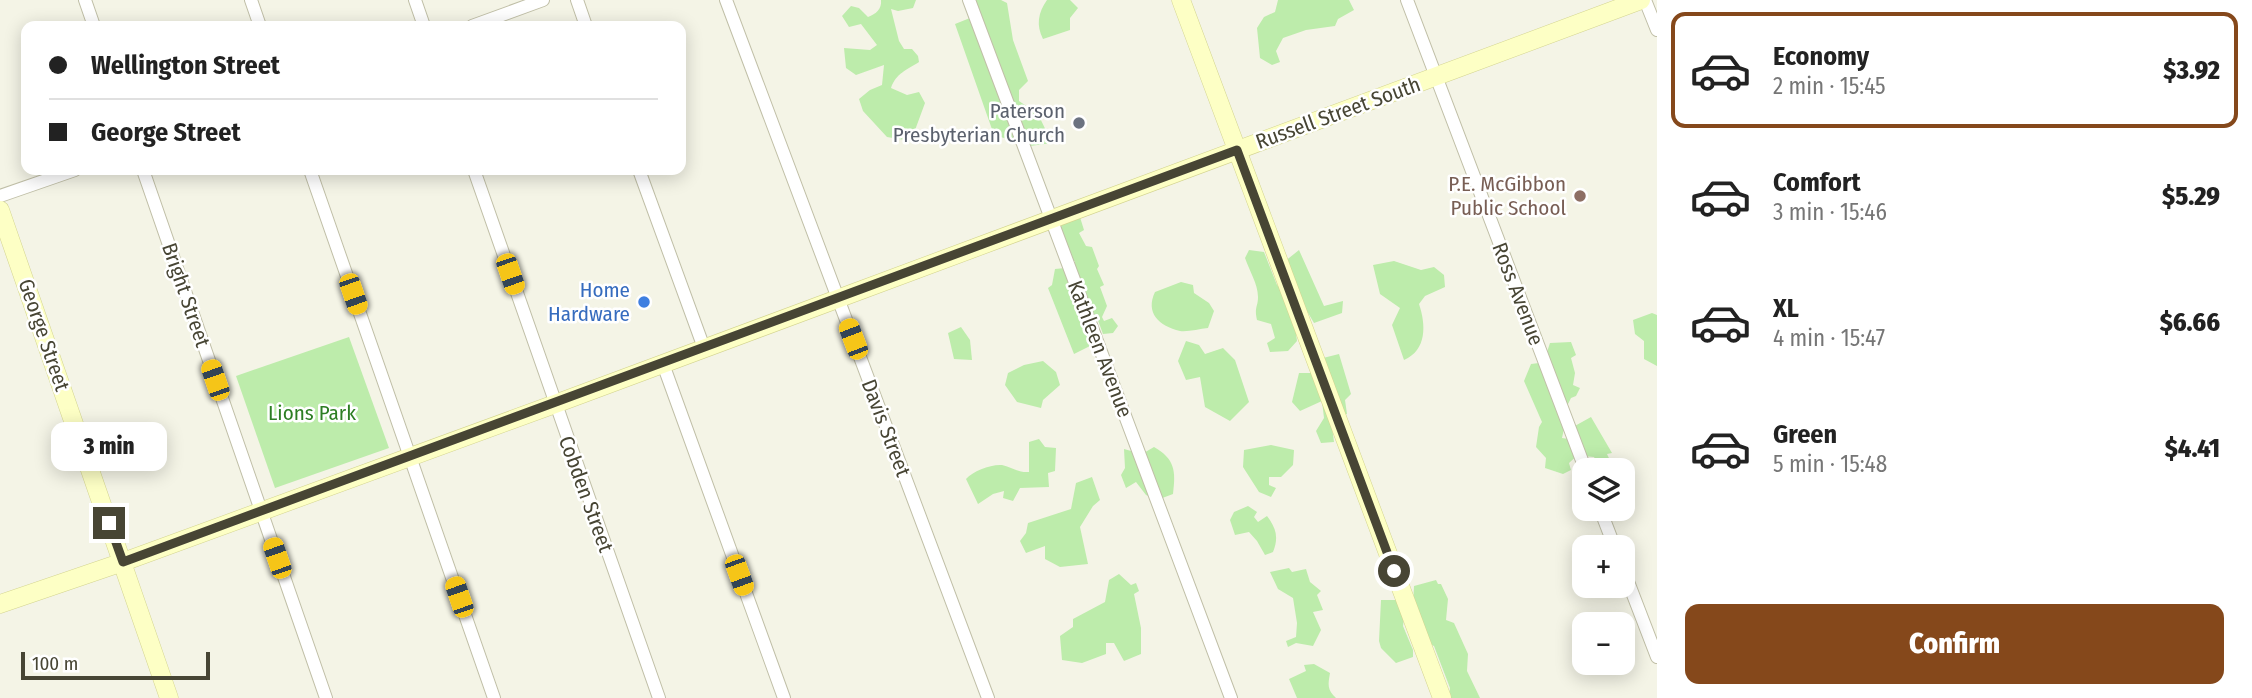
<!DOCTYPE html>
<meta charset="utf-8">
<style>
body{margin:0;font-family:"Fira Sans Condensed",sans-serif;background:#f2f2f2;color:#222;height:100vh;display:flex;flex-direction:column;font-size:26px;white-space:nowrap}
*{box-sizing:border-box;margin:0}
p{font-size:23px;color:#767676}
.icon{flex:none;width:38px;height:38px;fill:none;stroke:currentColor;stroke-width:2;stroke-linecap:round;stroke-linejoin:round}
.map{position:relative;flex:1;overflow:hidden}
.panel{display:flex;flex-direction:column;background:#fff;width:595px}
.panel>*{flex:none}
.hud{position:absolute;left:21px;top:21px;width:665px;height:154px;border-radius:14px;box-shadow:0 4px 18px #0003;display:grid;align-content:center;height:154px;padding:0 28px;background:#fff}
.fabs{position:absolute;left:1572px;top:458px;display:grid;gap:14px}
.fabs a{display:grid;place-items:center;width:63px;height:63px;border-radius:14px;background:#fff;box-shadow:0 4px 18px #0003;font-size:35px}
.scale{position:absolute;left:21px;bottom:18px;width:189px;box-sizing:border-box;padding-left:7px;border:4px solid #474534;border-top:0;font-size:19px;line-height:24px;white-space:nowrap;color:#474534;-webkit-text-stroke:5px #fff;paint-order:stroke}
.end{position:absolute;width:32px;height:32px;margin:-16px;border:9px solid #474534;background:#fff;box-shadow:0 0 0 4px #fff}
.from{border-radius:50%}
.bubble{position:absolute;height:49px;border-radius:14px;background:#fff;box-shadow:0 4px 18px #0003;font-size:23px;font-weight:800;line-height:49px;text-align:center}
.car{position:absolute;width:21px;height:42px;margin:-21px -10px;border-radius:9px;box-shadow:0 0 5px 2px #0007;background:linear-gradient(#f5c518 24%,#345 0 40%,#f5c518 0 76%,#345 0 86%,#f5c518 0)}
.hud b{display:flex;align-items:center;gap:24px;height:66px;font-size:26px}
.hud b+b{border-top:2px solid #e0e0e0}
.hud i{width:18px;height:18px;background:#222}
ul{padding:12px 0 0;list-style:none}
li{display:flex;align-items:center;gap:21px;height:116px;margin:0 14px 10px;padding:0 14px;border:4px solid transparent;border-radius:14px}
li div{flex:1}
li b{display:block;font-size:26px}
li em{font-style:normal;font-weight:800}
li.active{border-color:#85481b}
li>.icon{width:63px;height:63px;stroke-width:1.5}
.button{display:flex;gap:14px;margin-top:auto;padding:14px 28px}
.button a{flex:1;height:80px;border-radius:14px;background:#85481b;color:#fff;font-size:28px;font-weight:800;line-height:80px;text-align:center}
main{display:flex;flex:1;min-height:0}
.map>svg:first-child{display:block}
</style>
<main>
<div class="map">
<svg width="1657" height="698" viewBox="0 0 1657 698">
<rect width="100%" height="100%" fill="#f4f4e6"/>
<g fill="#bdecab">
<path d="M881,0H916L913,8L898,11L891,9L899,41L904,49H912L918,56L919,62C907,70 896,73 891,88L907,95L919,92L925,103L911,141L887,137L863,111L859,99L870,90L882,85L884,65L856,75L846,68L844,48L870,50L877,45L861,24L849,27L842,16L851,6L859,8L868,17C876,14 882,9 881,0Z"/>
<path d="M970,0H1001L1007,3L1013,40L1028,81L1019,90V101L1038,114L1052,143L1030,146L994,135L955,24L970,18Z"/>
<path d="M1047,0H1070L1078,8L1070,18V30L1043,39C1036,25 1038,13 1047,0Z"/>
<path d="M1278,0H1349L1354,10L1338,19L1335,26L1306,30L1283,38L1276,51L1280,62L1272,65L1260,58L1257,28L1264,17L1275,12Z"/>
<path d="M1079,214L1084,230L1079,233L1086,246L1092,247L1099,266L1097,269L1104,285L1100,287L1107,306L1102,317L1104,321L1112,318L1118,326L1113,333L1103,334L1096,315L1083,320L1090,346L1074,354L1048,288L1052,285L1055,269L1075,267V261L1062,262L1056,245L1063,220Z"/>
<path d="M1249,250L1264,252L1277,285L1284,290V262L1299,250L1324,306L1343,301L1342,313L1314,323L1304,306L1293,310L1297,341L1288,351L1270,352L1267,343L1275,338L1271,324L1257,320C1254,307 1258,307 1258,297C1258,284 1249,270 1245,258Z"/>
<path d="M1394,261L1421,270L1434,267L1444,275L1445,287L1425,296L1419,304C1426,325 1427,350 1404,360L1392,325L1400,308L1380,294L1373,265Z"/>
<path d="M1181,282L1193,285L1194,293L1209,303L1214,311L1208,328C1199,329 1188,332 1180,331C1159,326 1145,313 1155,292Z"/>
<path d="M1652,313L1657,315V366L1644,359V341L1635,334L1633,320Z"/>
<path d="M961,327L970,340L972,360L954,359L948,333Z"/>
<path d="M349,337L389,448L275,488L236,376Z"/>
<path d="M1186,341L1199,345L1205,354L1223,348L1235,360L1249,402L1230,421L1205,407L1200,377L1186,380L1178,361Z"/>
<path d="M1571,342L1576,355L1571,358L1575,373L1573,385L1580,388L1576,396L1571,398L1566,408L1546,355L1550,343Z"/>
<path d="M1339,354L1351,394L1345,400L1347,414L1331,419L1334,442L1321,443L1316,431L1324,418L1322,401L1300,411L1292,402L1299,373H1312L1319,359Z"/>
<path d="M1043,361L1056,372L1060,385L1043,400L1041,408L1017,402L1005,385L1008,373L1024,365Z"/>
<path d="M1539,363L1565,424L1562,438L1576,440L1573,427L1591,417L1612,453L1607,454L1615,471H1601L1594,457L1583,456L1581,452L1569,463L1571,470L1563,474L1545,468L1546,458L1536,447L1539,427L1542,422L1524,381L1531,364Z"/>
<path d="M1039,439L1045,447L1056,448L1055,471L1048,473L1049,487L1020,488L1013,501L1003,498L1004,491L993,494L978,504L966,479C973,471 991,464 1002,465C1012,467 1018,473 1029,472V442Z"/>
<path d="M1271,445L1294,450L1293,465L1281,477H1269V485L1276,488L1271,497L1259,492L1243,467L1244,450Z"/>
<path d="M1154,447C1175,459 1176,471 1173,494L1157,500L1146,495L1136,482L1126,488L1121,475L1125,468L1124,449L1142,454Z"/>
<path d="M1092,477L1100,500L1093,506L1080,527L1088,564L1060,567L1045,559V546L1026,553L1020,541L1026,533L1028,523L1071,509L1076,483Z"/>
<path d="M1248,506L1257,512L1254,517L1258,522L1267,516C1276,528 1279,537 1273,552L1265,555L1257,541L1249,532L1235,535L1230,520L1234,512Z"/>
<path d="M1289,568L1292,572L1306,569L1310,582L1321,591L1317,595L1323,610L1313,612L1321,630L1313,646L1296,643L1288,647L1286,641L1296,637L1297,623L1293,598L1278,589L1270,572Z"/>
<path d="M1119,574L1131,585L1136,583L1139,591L1134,594L1141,628V654L1124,661L1114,643H1106V654L1082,663L1062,660L1060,636L1073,627V619L1105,602L1109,580Z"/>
<path d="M1436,580L1438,584H1441L1448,599L1446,620L1454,623L1468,654L1467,671L1480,698H1449L1450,688L1434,646L1426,642L1413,605L1414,586Z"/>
<path d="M1381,600H1398L1405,610L1403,626L1413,650V657L1396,663L1381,648L1379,641Z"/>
<path d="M1314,664L1330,673C1328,684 1327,690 1336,698H1297L1289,679L1306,671L1304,665Z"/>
</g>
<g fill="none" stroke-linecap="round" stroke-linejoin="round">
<g stroke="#c0bfa7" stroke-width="14">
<g id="street">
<path d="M85,0L94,26"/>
<path d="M251,0L260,26"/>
<path d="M415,0L424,26"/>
<path d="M577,0L586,26"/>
<path d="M726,0L988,698"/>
<path d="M969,0L1231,698"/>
<path d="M1407,0L1586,471"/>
<path d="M1645,0L1657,30"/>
<path d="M472,26L543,0"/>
<path d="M143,170L326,698"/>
<path d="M310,170L494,698"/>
<path d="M474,170L659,698"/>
<path d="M639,170L704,348"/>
<path d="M0,196L75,170"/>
<path d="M663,364L784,698"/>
<path d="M1600,509L1615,548"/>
<path d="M1622,566L1657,657"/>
</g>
</g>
<g stroke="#d3d490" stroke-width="19">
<g id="secondary">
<path d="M1181,0L1442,698"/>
<path d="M0,210L169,698"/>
<path d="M0,604L123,562L555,404L1641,0"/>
</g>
</g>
<use href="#street" stroke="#fff" stroke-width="12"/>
<use href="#secondary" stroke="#fdffc5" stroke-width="18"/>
</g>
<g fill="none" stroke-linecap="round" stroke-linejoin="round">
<path stroke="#474534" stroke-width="9" d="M109,523L123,562L1237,150L1394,571"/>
</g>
<circle fill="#6b7280" stroke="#fff" stroke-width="2.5" cx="1079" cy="123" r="7"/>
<circle fill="#8d6e63" stroke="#fff" stroke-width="2.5" cx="1580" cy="196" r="7"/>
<circle fill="#3f7fe0" stroke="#fff" stroke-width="2.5" cx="644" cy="302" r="7"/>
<g text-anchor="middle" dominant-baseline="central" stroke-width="5" stroke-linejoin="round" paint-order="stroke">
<g font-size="21" fill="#5b616d" stroke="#fff" text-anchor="end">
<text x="1065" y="111">Paterson<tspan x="1065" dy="24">Presbyterian Church</tspan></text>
</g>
<g font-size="21" fill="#474534" stroke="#fff">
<text transform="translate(1338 113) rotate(-20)">Russell Street South</text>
<text transform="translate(1518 294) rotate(69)">Ross Avenue</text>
<text transform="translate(186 295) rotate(71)">Bright Street</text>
<text transform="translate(44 335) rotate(71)">George Street</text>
<text transform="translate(1100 349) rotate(69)">Kathleen Avenue</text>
<text transform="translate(886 428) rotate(69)">Davis Street</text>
<text transform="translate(586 494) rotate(70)">Cobden Street</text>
</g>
<g font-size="21" fill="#785e54" stroke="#fff" text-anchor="end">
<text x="1566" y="184">P.E. McGibbon<tspan x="1566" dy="24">Public School</tspan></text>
</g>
<g font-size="21" fill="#366cbe" stroke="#fff" text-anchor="end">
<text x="630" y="290">Home<tspan x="630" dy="24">Hardware</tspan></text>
</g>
<g font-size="21" fill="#2d7e23" stroke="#fff">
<text x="312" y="413">Lions Park</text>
</g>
</g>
</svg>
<div class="fabs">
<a><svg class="icon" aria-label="layers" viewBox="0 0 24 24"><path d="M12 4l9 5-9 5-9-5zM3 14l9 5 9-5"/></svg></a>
<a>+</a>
<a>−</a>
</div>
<div class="scale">100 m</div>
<i class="end from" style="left:1394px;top:571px"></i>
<i class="end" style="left:109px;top:523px"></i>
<div class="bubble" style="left:51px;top:422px;width:116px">3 min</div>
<i class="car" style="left:510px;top:274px;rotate:161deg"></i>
<i class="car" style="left:353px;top:294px;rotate:161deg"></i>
<i class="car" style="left:853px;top:339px;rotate:339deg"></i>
<i class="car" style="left:215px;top:380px;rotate:341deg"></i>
<i class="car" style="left:277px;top:558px;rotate:341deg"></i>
<i class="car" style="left:739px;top:575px;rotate:160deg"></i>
<i class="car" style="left:459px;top:597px;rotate:341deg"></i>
<div class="hud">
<b><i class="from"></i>Wellington Street</b>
<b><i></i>George Street</b>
</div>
</div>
<section class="panel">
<ul>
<li class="active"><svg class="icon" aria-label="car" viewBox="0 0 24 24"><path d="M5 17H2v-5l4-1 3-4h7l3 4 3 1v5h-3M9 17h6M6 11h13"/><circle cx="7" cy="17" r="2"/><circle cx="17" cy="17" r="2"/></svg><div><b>Economy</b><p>2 min · 15:45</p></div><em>$3.92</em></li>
<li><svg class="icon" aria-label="car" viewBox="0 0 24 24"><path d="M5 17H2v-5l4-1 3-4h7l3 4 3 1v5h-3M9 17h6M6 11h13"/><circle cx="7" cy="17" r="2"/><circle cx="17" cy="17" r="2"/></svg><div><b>Comfort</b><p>3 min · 15:46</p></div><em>$5.29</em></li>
<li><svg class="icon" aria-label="car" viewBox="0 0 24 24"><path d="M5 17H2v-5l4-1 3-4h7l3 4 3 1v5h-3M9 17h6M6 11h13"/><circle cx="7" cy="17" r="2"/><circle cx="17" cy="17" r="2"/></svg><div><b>XL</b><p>4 min · 15:47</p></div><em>$6.66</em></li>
<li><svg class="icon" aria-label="car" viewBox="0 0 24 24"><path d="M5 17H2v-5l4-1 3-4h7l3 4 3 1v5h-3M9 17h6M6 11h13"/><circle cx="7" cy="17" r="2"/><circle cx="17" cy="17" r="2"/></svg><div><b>Green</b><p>5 min · 15:48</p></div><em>$4.41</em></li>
</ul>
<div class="button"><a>Confirm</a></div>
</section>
</main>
